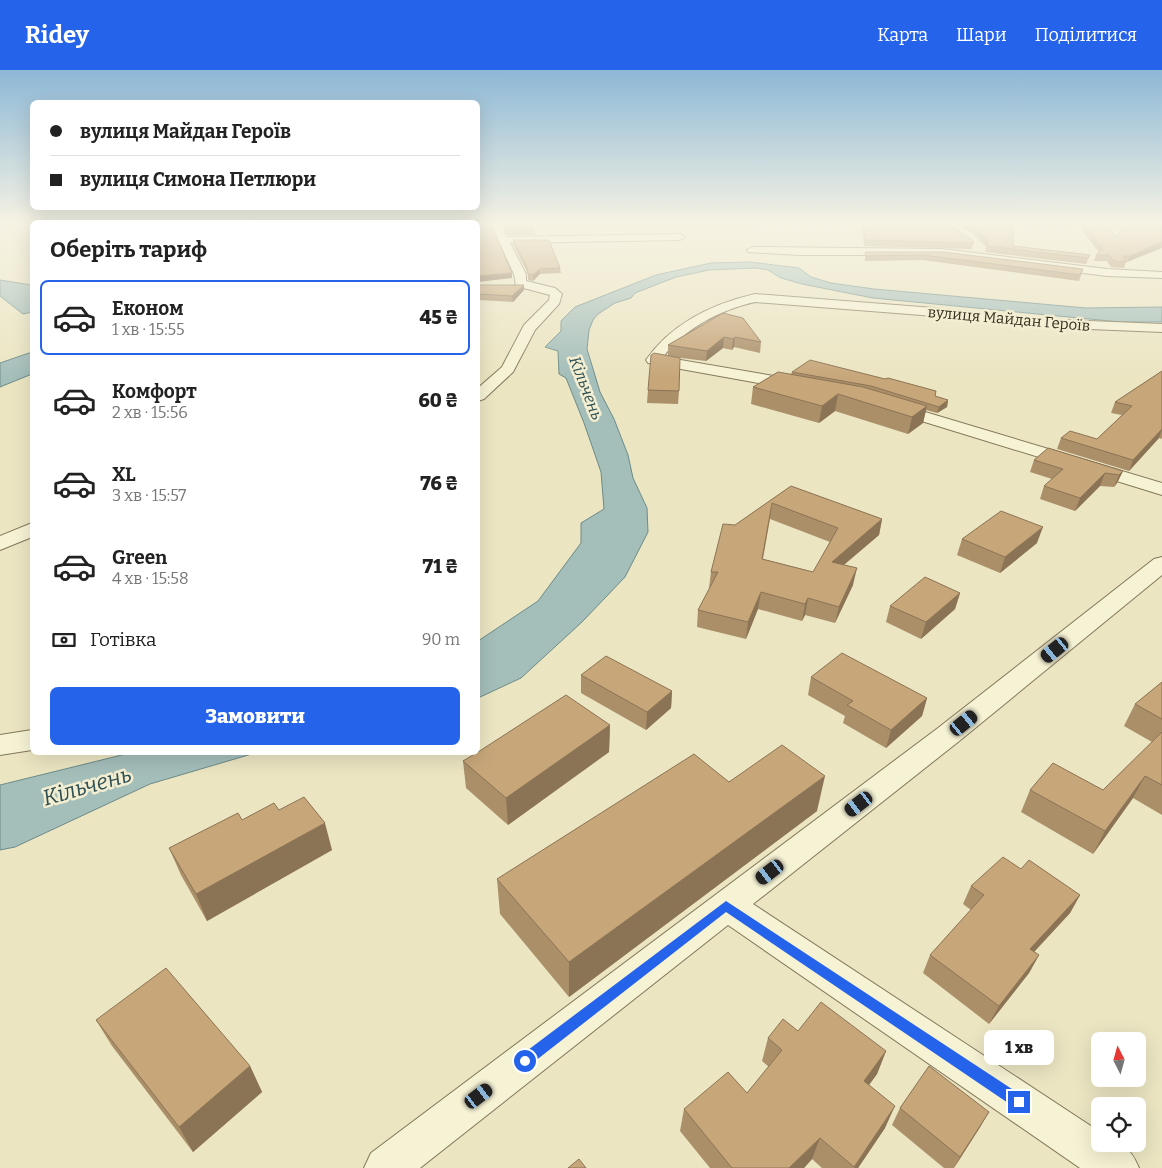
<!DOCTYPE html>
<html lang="uk">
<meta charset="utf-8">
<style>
body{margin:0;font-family:Bitter,serif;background:#f6f6f6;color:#222;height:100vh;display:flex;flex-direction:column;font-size:19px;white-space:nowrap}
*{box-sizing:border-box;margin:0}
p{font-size:16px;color:#767676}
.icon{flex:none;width:28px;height:28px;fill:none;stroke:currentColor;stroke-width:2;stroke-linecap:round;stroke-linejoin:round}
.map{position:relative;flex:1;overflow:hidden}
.sheet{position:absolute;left:30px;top:150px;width:450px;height:535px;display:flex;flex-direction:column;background:#fff;border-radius:8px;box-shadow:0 5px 20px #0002}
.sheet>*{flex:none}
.top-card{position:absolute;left:30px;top:30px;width:450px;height:110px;border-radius:8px;box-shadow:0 5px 20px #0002;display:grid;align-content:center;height:110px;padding:0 20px;background:#fff}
.needle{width:32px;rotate:354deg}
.controls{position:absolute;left:1091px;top:962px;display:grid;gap:10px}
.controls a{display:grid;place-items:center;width:55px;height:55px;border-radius:8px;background:#fff;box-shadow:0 5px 20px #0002;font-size:25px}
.end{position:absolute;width:22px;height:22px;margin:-11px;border:6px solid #2563eb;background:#fff;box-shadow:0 0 0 2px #fff}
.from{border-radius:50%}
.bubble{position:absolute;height:35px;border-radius:8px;background:#fff;box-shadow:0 5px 20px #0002;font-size:16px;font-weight:800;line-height:35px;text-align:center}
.car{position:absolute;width:15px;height:30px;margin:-15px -8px;border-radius:6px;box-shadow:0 0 4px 1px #0007;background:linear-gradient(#222 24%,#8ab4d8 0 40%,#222 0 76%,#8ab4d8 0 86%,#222 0)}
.top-card b{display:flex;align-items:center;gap:18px;height:48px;font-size:19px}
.top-card b+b{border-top:1px solid #e0e0e0}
.top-card i{width:12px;height:12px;background:#222}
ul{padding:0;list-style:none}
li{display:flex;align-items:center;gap:15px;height:75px;margin:0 10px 8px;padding:0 10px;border:2px solid transparent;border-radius:8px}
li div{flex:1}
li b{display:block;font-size:19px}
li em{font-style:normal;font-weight:800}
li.on{border-color:#2563eb}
li>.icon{width:45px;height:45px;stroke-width:1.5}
h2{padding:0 20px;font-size:22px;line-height:60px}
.pay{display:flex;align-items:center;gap:12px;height:55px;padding:0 20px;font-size:19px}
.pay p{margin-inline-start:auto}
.button{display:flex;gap:10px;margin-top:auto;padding:10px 20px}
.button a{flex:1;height:58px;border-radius:8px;background:#2563eb;color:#fff;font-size:20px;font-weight:800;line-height:58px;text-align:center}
header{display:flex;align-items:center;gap:30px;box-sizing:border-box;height:70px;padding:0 25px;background:#2563eb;color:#fff}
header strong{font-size:24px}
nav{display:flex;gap:28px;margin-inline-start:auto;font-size:18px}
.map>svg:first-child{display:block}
</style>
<header>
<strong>Ridey</strong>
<nav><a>Карта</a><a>Шари</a><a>Поділитися</a></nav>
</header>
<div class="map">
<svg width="1162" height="1098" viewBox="0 0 1162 1098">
<rect width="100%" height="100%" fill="#ebe5c2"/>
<g fill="#a4beba" stroke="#6c8b88">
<path d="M750,192L799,198L811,207L831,213L874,219L1086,238L1162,237V252H1120L873,228L802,214L781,208L768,200L756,198L709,200L676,207L635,223L631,228L615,233L598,244L593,250L589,260L587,279L600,322L614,349L628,385L633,408L647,438L648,462L625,507L582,552L521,608L478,628V571L538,531L581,473V453L604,439L601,402L584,353L566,308L559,304L558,281L545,277L561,261V251L575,237L656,205L711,193Z"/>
<path d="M0,210L32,215V242L23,244L0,226Z"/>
<path d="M32,282V304L0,317V293Z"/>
<path d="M134,682L255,683L150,714L15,777L0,780V715Z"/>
</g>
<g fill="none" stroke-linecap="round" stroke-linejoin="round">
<g stroke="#83775a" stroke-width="2">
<g id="street">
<path d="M491,154H501L507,167L680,164L685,167L680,170L510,173L526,204V211L555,218L562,224L559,234L535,260L513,302L484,329L478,331V318L502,297L524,255L549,230L550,225L516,216L514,204Z"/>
<path d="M752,177L942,179L1107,199L1162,202V208L1107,206L942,185H799L748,182L747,180Z"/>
<path d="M755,224L934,238L1041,249L1162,254V262L1041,257L934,246L755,232C720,240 685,258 663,287L797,310L802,312L805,315L802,318L797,320L653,294L648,293L646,290C672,253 712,234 755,224Z"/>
<path d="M895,333L1162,413V425L889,341L887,338L889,335Z"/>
<path d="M32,453V467L0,480V466Z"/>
<path d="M1162,487V505L958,672L753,834L1100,1062V1074C1123,1074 1130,1076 1139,1098H1080L728,855L420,1098H364L371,1083L938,658L1154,489Z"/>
<path d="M32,660V680L0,685V665Z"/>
</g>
</g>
<use href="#street" fill="#f6f2d4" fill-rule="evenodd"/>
</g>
<g fill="#ab8f69" fill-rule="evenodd">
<path d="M502,154H533L535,165H508Z"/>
<path d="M862,154H947L974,172L972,178L971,179L864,176Z"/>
<path d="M952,154H1013V176L1090,185L1086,194L985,182L986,177L972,163L960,156Z"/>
<path d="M1077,154H1109L1115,167L1162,154L1127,192H1126L1124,198L1111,197L1107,191H1094L1096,185L1099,182Z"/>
<path d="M513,170L560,198L561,203L540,204L533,211L528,210V203L513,175Z"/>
<path d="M865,182H943L1083,199L1079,211L922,190L865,191Z"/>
<path d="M478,215L524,220L513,232L478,230Z"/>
<path d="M723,243L761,272L760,283L734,277L732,280L723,278L706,291L673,287L679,321L678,334L647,333L648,320L668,286V275Z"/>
<path d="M1162,301V368L1161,369L1159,368L1129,401L1057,379L1061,368L1097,369L1122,345L1111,343L1115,332Z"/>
<path d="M792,302L935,326L948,330L947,337L937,343L926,340L923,353L908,364L835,341L819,353L751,334L753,317L791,304Z"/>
<path d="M1034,390L1123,401L1117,413L1114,417L1100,416L1075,441L1040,429L1044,416L1052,409L1030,402Z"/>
<path d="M791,416L882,449L879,465L844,495L853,515L835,553L805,545L802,551L758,539L746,569L697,557L698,540L710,518H709L711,502L735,455ZM770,449L830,472L813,502L763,489Z"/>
<path d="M962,469L1037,473L1000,503L957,485Z"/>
<path d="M960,523L955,539L921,569L886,552L890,536Z"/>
<path d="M581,605L672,621L671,638L646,660L581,623Z"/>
<path d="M811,607L927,628L922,646L886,678L843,653L845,646L808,625Z"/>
<path d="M1162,612V745L1133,728L1093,784L1021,742L1030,720H1103L1152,672L1124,656L1135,634Z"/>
<path d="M610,655L609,682L508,755L466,718L463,691Z"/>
<path d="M729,712L817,741L569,927L500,844L497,809Z"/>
<path d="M279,740L332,780L207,851L181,805L169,778L242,750Z"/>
<path d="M1021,799L1080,825L1070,843L1034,882L1039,885L1029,903L989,954L923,903L930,885L971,840L963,834L971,816Z"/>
<path d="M96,950L250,996L262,1022L193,1082L112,976Z"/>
<path d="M798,961L886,981L877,1004L869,1015L885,1058L858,1098H822L812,1089L804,1098H710L680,1061L684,1039L747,1023L769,997L762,991L768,968Z"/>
<path d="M900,1038L989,1042L954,1098H944L892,1055Z"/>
</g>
<g fill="#8b7455">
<path d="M1162,172V178L1127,192L1130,186Z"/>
<path d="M540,199V204L533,211V205Z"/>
<path d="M512,203V208L478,212V206Z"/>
<path d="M524,215V220L513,232L512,226Z"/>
<path d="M724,267L723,278L706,291L707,281Z"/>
<path d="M735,267L734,277L732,280L733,269Z"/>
<path d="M838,324L835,341L819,353L822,336Z"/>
<path d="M948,330L947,337L937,343L939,337Z"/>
<path d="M927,336L923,353L908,364L912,347Z"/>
<path d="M1162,359L1159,368L1129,401L1133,390Z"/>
<path d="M1123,401L1117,413L1114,417L1119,405Z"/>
<path d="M1105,403L1100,416L1075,441L1080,428Z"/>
<path d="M882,449L879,465L828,508L832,492Z"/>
<path d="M1043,457L1037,473L1000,503L1005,487Z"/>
<path d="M857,498L853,515L835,553L839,537Z"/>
<path d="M761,522L758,539L746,569L748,552Z"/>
<path d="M960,523L955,539L921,569L926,552Z"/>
<path d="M808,528L805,545L802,551L805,534Z"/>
<path d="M672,621L671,638L646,660L647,642Z"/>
<path d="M927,628L922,646L886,678L891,660Z"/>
<path d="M610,655L609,682L508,755L506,728Z"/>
<path d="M825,706L817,741L569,927V892Z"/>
<path d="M1145,706L1133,728L1093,784L1105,761Z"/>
<path d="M325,753L332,780L207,851L196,824Z"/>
<path d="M1080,825L1070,843L1020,897L1030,879Z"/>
<path d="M1039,885L1029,903L989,954L999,936Z"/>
<path d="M886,981L877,1004L855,1034L864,1011Z"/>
<path d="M250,996L262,1022L193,1082L179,1057Z"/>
<path d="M895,1036L885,1058L858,1098H854Z"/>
<path d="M989,1042L979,1059L954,1098L960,1087Z"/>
<path d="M820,1068L812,1089L804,1098H789Z"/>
</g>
<g fill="#c7a67a" stroke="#8b7455" fill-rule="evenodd">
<path d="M478,154H491L512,203L478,206Z"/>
<path d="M504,154H533L535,160H508Z"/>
<path d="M863,154H947L971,169L974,172L973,173L865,170Z"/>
<path d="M968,154H1013V176L1090,185L1088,188L987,176L988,171L974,157Z"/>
<path d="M1083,154H1109L1115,167L1128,154H1162V172L1130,186H1123L1126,192L1114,191L1109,185H1096L1103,178Z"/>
<path d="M513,170H549L560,198L540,199L533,205L528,204L527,198Z"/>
<path d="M865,182H943L1083,199L1080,205L923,185L866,186Z"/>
<path d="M478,215H524L512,226L478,224Z"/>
<path d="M723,243L743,248L761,272L735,267L733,269L724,267L707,281L668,275Z"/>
<path d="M654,283L680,288L679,321L648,320L651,285Z"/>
<path d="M810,290L885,309L888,308L936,321L935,326L948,330L939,337L871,316L792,302Z"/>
<path d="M1162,301V359L1133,390L1061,368L1070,361L1097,369L1132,336L1115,332Z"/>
<path d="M778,302L863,317L927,336L912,347L838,324L822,336L753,317Z"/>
<path d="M1048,378L1123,401L1119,405L1105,403L1080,428L1044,416L1063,399L1034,390Z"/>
<path d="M791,416L882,449L832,492L857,498L839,537L808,528L805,534L761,522L748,552L698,540L718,502H711L723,454L735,455ZM772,433L838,458L813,502L762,489Z"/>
<path d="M1001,441L1043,457L1005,487L962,469Z"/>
<path d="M925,507L960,523L926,552L890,536Z"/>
<path d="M842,583L927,628L891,660L847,635L853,631L811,607Z"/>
<path d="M606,586L672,621L647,642L581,605Z"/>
<path d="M1162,612V649L1135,634Z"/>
<path d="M566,625L610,655L506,728L463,691L478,682Z"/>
<path d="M1162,662V715L1145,706L1105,761L1030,720L1053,693L1103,720Z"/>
<path d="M782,675L825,706L569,892L497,809L694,684L729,712Z"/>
<path d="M304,727L325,753L196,824L169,778L238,743L242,750L274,733L279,740Z"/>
<path d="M1003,787L1021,799L1029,790L1080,825L1030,879L1039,885L999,936L930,885L984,825L971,816Z"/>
<path d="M166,898L250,996L179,1057L96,950Z"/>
<path d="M821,932L886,981L864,1011L895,1036L854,1097L820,1068L789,1098H732L684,1039L728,1002L747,1023L782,980L768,968L783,949L798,961Z"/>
<path d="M929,996L989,1042L960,1087L900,1038Z"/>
<path d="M579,1089L586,1098H568Z"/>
</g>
<linearGradient id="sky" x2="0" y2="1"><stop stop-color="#8db8d6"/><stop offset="0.5" stop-color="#f6f3e4"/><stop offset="1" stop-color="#f6f3e4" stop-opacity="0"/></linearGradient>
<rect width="1162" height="307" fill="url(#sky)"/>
<path fill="#2563eb" d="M726,831L1024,1027L1026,1032L1024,1037L1019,1039L1014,1037L726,842L530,995L525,997L520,995L518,991L520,986Z"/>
<g text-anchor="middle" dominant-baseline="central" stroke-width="5" stroke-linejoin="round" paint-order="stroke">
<g font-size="15" fill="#342c1e" stroke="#f3eed1">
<text transform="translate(1009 249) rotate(5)">вулиця Майдан Героїв</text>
</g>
<g font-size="16" font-style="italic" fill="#2e4f53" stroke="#f3eed1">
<text transform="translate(586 318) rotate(69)">Кільчень</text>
</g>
<g font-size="22" font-style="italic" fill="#2e4f53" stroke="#f3eed1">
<text transform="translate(87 716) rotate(-16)">Кільчень</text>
</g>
</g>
</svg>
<div class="controls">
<a><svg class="needle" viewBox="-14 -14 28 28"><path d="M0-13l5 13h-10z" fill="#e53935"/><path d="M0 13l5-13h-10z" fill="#767676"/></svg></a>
<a><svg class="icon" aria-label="locate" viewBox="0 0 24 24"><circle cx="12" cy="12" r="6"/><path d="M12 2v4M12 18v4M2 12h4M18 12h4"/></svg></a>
</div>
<i class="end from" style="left:525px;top:991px"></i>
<i class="end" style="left:1019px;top:1032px"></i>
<div class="bubble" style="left:984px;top:960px;width:70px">1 хв</div>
<i class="car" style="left:1055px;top:580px;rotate:231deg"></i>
<i class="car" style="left:964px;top:653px;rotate:51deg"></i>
<i class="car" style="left:859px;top:734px;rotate:233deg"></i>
<i class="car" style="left:770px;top:802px;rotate:233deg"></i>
<i class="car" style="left:479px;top:1026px;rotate:53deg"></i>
<div class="top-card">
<b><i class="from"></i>вулиця Майдан Героїв</b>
<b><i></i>вулиця Симона Петлюри</b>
</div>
<section class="sheet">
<h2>Оберіть тариф</h2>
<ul>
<li class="on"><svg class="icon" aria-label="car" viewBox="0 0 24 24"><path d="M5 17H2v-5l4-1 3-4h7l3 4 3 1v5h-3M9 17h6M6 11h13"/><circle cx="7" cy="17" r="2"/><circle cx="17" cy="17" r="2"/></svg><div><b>Економ</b><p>1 хв · 15:55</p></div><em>45 ₴</em></li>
<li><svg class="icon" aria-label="car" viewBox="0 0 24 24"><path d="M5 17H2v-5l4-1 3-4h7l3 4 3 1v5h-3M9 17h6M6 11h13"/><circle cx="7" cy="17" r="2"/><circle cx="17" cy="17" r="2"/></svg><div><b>Комфорт</b><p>2 хв · 15:56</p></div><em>60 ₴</em></li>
<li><svg class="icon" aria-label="car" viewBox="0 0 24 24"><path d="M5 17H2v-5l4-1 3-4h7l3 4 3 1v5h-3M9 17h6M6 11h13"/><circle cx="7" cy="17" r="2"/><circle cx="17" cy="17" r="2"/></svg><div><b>XL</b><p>3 хв · 15:57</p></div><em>76 ₴</em></li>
<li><svg class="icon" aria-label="car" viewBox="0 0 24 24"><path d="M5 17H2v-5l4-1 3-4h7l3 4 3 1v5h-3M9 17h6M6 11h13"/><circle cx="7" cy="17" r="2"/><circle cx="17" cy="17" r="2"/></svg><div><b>Green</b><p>4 хв · 15:58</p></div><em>71 ₴</em></li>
</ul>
<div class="pay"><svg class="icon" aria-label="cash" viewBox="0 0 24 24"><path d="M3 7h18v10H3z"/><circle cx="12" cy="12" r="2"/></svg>Готівка<p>90 m</p></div>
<div class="button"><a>Замовити</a></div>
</section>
</div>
